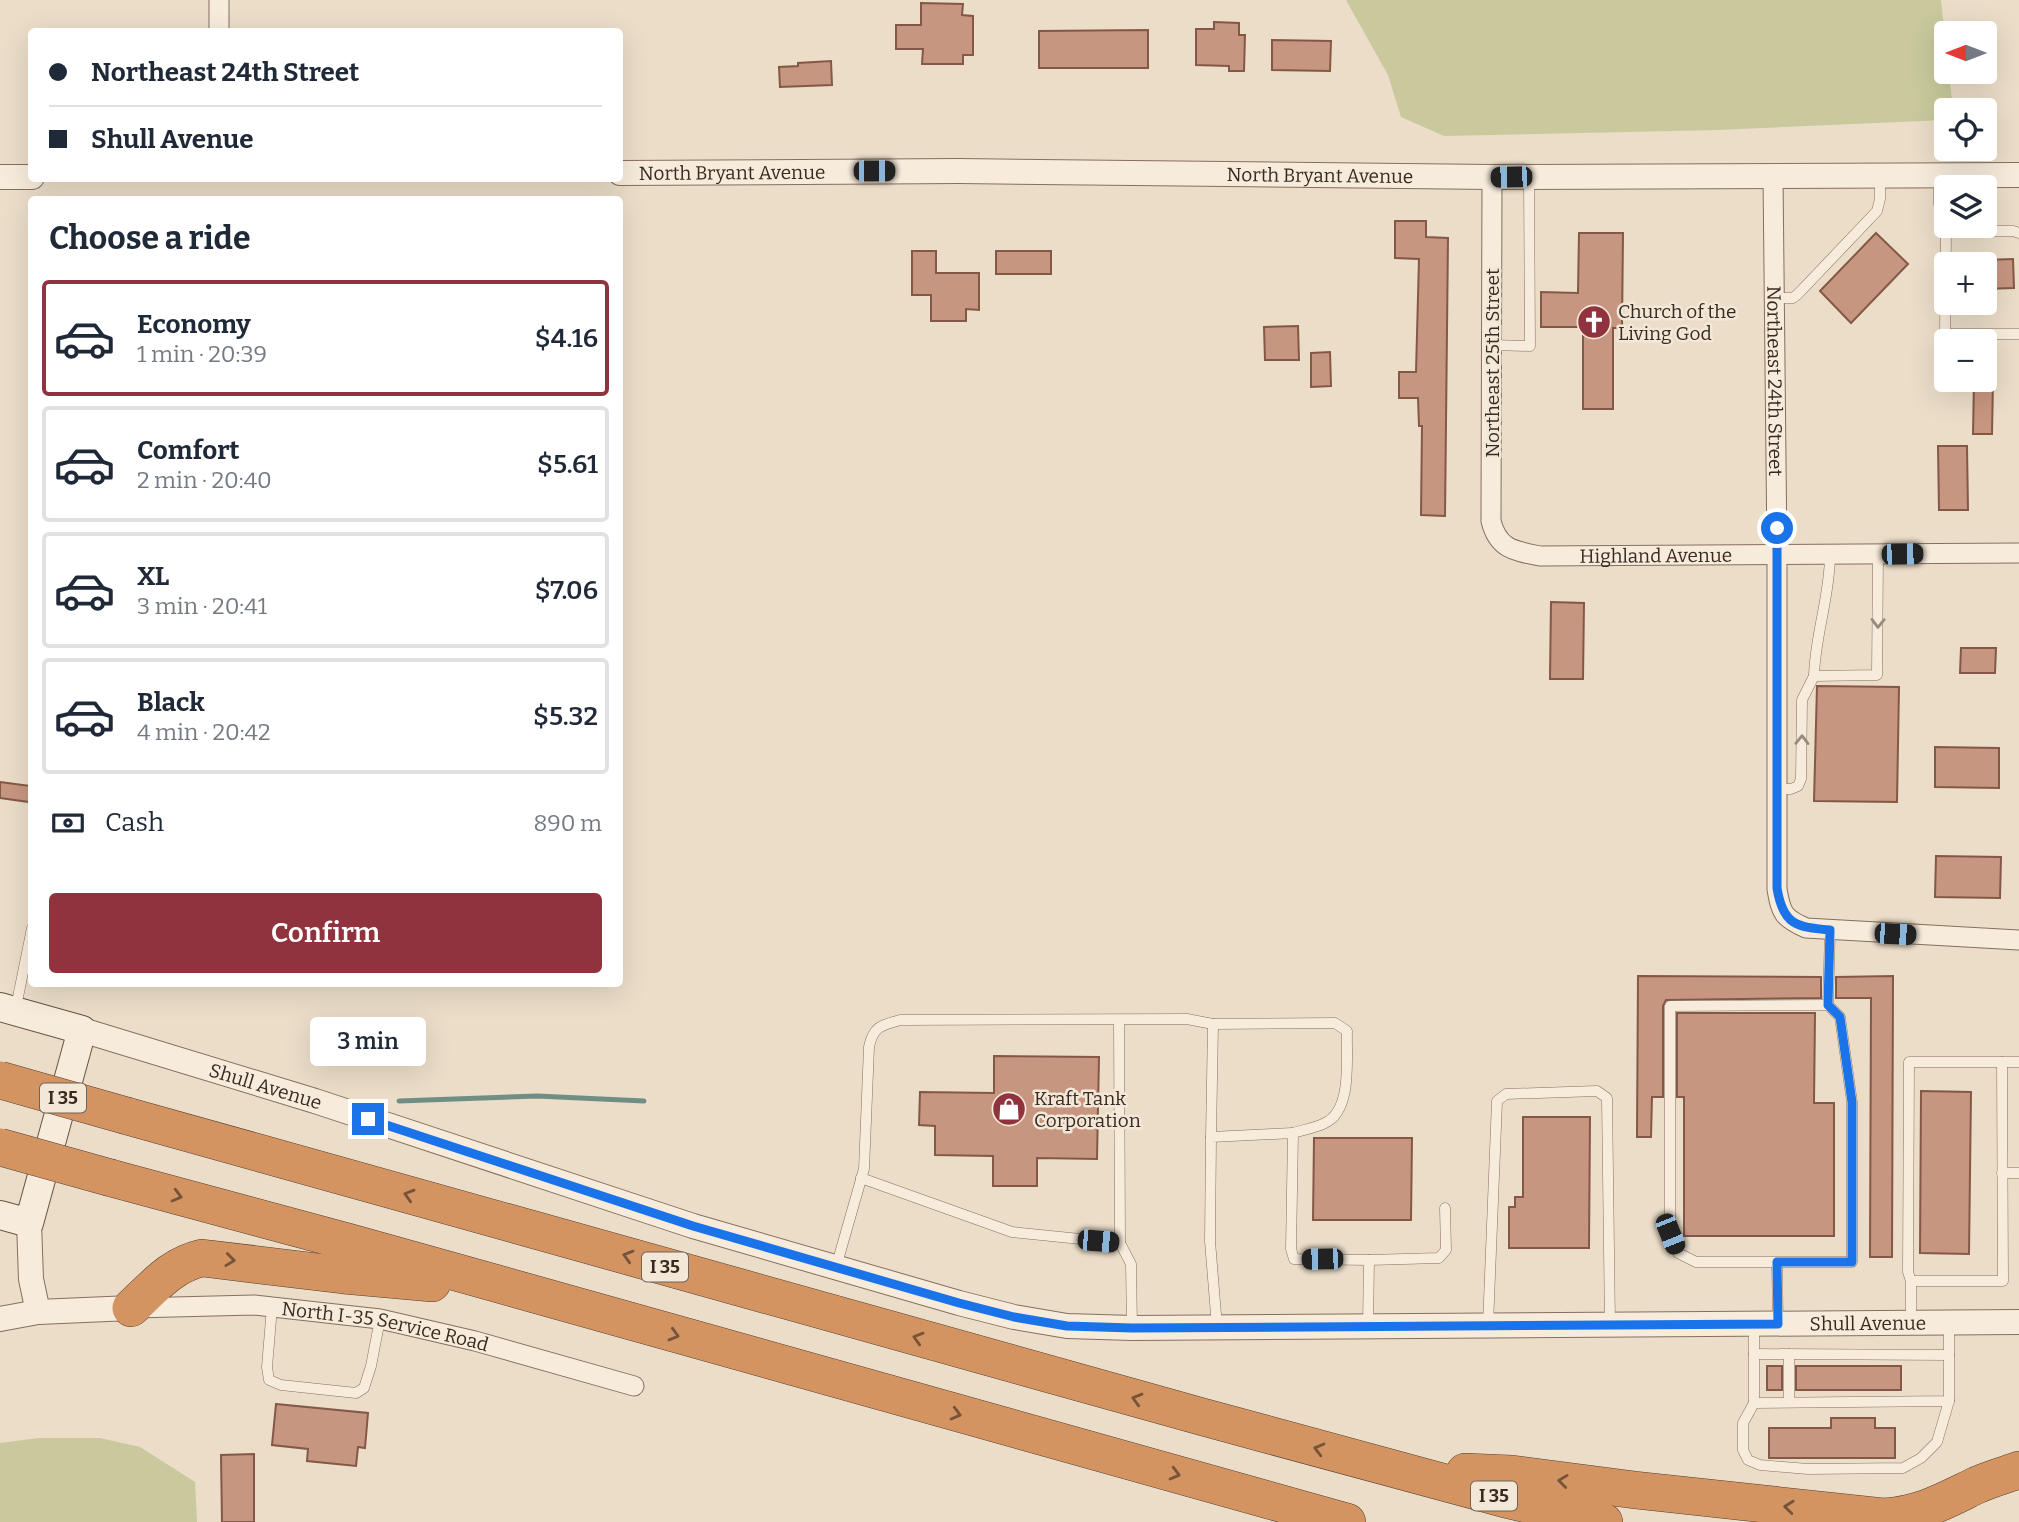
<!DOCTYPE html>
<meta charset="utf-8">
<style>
body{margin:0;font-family:Bitter,serif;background:#f2f2f3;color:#1f2937;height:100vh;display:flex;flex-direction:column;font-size:26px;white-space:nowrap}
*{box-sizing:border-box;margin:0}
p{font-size:23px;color:#747a83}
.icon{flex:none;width:38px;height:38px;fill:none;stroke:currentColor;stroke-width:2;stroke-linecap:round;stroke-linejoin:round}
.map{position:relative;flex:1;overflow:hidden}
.side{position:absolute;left:28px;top:196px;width:595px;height:791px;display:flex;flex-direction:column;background:#fff;border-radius:7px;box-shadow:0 7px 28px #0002}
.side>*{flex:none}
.hud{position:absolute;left:28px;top:28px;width:595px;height:154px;border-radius:7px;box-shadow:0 7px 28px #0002;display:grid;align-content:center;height:154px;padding:0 21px;background:#fff}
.needle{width:46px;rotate:270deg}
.controls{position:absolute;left:1934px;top:21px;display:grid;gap:14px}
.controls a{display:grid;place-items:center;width:63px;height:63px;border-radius:7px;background:#fff;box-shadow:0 7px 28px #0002;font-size:35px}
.end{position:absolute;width:32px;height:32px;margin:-16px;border:9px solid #1a73e8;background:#fff;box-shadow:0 0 0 4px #fff}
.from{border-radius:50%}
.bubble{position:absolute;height:49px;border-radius:7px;background:#fff;box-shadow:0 7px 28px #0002;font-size:23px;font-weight:600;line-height:49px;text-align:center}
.car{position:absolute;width:21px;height:42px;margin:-21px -10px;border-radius:9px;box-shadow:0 0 5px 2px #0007;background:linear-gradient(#222 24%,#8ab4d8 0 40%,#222 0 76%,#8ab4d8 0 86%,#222 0)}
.hud b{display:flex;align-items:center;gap:24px;height:66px;font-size:26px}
.hud b+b{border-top:2px solid #e0e1e3}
.hud i{width:18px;height:18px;background:#1f2937}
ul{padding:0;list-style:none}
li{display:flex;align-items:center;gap:21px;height:116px;margin:0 14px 10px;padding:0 7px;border:4px solid #e0e1e3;border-radius:7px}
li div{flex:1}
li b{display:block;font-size:26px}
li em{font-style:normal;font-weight:600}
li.selected{border-color:#91333e}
li>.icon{width:63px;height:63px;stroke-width:1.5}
h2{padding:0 21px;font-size:32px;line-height:84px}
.pay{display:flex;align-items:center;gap:18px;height:77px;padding:0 21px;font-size:26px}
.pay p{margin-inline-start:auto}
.action{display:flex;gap:14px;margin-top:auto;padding:14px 21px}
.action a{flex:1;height:80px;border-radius:7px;background:#91333e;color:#fff;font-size:28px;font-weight:600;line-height:80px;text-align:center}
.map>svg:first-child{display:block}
</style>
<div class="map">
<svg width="2019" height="1522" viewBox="0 0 2019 1522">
<rect width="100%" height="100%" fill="#ebddc8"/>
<g fill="#c9c99d">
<path d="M1346,0H1941L1946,47V72H1949L1953,110H1946V120L1718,130L1444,136L1401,117L1388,75Z"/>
<path d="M39,1438H100L140,1447L195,1482L197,1522H0V1443Z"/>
</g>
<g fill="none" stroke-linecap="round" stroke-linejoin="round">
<path stroke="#708e83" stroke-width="5" d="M399,1101L537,1096L644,1101"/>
</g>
<g fill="#c79681" stroke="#845846" stroke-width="2">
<path d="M921,3L963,4L962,15L973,16V55H963V64H922L923,49H896V25H921Z"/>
<path d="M1214,22L1239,23V35H1245L1244,71H1229V66L1196,65V29H1214Z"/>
<path d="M1148,30V68H1039V31Z"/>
<path d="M1272,40L1331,41L1330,71L1272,70Z"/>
<path d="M831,61L832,85L780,87L779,67L798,66V63Z"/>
<path d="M1395,221H1426V237L1448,238L1445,516L1421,515L1422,426H1419L1418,398H1399V372H1416L1419,259L1395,258Z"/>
<path d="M1579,233H1623L1622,328H1613V409H1583V327H1541V292L1578,293Z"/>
<path d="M1876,233L1908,264L1851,323L1820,291Z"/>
<path d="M912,251H936V273H979V310L966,309V321H931V295H912Z"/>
<rect x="996" y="251" width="55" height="23"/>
<path d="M2013,259L2014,288L1984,289V260Z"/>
<path d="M1298,326L1299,360H1265L1264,327Z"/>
<path d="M1330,352L1331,386L1311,387V353Z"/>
<path d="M1974,380H1993L1992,434H1973Z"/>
<path d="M1938,446H1967L1968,510H1939Z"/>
<path d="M1551,602L1584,603L1583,679H1550Z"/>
<path d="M1961,648H1996L1995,673H1960Z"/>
<path d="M1817,686L1899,687L1897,802L1814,801Z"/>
<path d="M1935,747L1999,748V788L1935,787Z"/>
<path d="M0,782L31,786L29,802L0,798Z"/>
<path d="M1936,856L2001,857L2000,898L1935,897Z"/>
<path d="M1638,976L1821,977V998L1666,1000L1663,1006V1097H1652L1651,1137H1637Z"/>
<path d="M1893,976L1892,1257H1870L1871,998H1836V977Z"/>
<path d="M1677,1013H1815L1814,1103H1834V1236H1684V1097H1677Z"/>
<path d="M994,1056L1099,1057L1097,1159L1037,1158V1186H993V1156L935,1155V1126L919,1125L920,1092L994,1093Z"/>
<path d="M1921,1091L1971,1092L1969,1254L1920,1253Z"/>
<path d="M1523,1117H1590L1589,1248H1509V1207H1515V1197H1523Z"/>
<path d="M1314,1138H1412L1411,1220H1313Z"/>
<rect x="1767" y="1366" width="15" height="24"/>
<rect x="1796" y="1366" width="105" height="24"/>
<path d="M276,1404L368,1413L365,1448L358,1447L356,1466L307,1461L308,1449L272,1445Z"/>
<path d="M1831,1418H1875V1428H1895V1458H1769V1428H1831Z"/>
<path d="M254,1454V1522H222L221,1455Z"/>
</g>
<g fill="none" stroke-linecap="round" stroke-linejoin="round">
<g stroke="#866f5f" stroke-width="11">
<g id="service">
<path d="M1939,177V204L1946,231"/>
<path d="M2019,233L2013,231H1946L1945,334H2019"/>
<path d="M1775,298H1793L1798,294L1877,211L1880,199V176"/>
<path d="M1492,345L1530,346L1529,178"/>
<path d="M1830,555C1830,596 1815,635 1814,676L1877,675L1878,555"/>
<path d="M1778,789H1791L1798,786L1801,779L1802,700L1814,676"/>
<path d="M1828,1005L1830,931"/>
<path d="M16,1007L32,928"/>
<path d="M1119,1020L1120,1243L1131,1264L1132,1327"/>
<path d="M1213,1024L1335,1023L1347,1031C1346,1057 1353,1110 1325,1123C1315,1128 1303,1130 1293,1133"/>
<path d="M2002,1062H2019"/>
<path d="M2002,1173H2019"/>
<path d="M861,1178L1012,1232L1120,1243"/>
<path d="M1369,1260L1439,1258L1446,1250L1445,1208"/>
<path d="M1777,1262H1852V1102L1840,1017L1828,1005L1670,1006V1234L1678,1253L1696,1262H1777L1778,1323"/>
<path d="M836,1267L864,1169L869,1047C873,1027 881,1025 900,1020L1187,1019L1213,1024L1211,1137"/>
<path d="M272,1307L267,1367L269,1380L281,1385L356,1393L364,1388L371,1366L380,1319"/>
<path d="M1911,1322V1281L1908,1272L1909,1062H2002L2003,1281H1911"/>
<path d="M1754,1324V1403L1949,1401V1323"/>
<path d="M1488,1325L1497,1101L1506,1094L1597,1091L1607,1098L1610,1325"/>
<path d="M1217,1327L1210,1241L1211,1137L1293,1133L1291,1249L1294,1259L1369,1260L1368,1326"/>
<path d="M1754,1354L1949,1355"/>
<path d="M1789,1354V1402"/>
<path d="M1754,1403L1743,1423V1450L1748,1460L1760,1465L1808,1469L1903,1468L1921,1458L1937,1442L1949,1401"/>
</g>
</g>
<g stroke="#866f5f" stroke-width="21">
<g id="minor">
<path d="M219,0V32"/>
<path id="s1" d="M1773,175L1777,555V889C1781,913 1783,918 1806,928L2019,940"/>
<path id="s2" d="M1492,177L1491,521C1498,549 1514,551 1540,556L2019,553"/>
<path id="s3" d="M133,1308L254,1305L380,1319L475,1341L634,1386"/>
</g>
</g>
<g stroke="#866f5f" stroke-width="26">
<g id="tertiary">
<path id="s4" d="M620,173L959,171L1492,177L2019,175"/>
<path d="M0,177H32"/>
<path id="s5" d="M82,1030L315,1101L693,1226L959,1303L1014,1317L1067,1326L1132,1328L2019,1322"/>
<path d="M29,1223L31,1279L38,1312"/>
<path d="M0,1319L38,1312L131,1308"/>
</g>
</g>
<g stroke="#685142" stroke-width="30">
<path id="secondary" d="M0,1007L82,1030L29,1223L0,1215"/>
</g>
<g stroke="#553e32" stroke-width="38">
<g id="motorway">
<path d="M127,1116L1203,1417L1505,1499L1604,1522"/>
<path d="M111,1178L352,1243L1347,1522"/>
<path d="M131,1308C154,1287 171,1265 202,1258L343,1275L432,1283"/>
<path d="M1465,1472L1512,1474L1635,1490L1884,1517C1922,1514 1944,1501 1977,1485C1991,1479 2005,1475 2019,1470"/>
</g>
</g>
<use href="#service" stroke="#f7ebdb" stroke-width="10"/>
<use href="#minor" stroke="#f7ebdb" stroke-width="19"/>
<use href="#tertiary" stroke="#f7ebdb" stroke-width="24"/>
<use href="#secondary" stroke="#f7ebdb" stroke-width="28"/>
<use href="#motorway" stroke="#d39461" stroke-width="37"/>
<g stroke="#553e32" stroke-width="38" stroke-linecap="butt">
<g id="motorway-bridge">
<path d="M0,1080L127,1116"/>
<path d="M0,1147L111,1178"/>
</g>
</g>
<use href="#motorway-bridge" stroke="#d39461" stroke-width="37"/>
</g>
<defs><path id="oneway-chevron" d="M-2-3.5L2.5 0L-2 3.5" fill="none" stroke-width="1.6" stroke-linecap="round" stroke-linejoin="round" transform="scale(1.75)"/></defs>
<g stroke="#988a7e">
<use href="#oneway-chevron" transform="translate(1878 623) rotate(91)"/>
<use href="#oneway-chevron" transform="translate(1802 740) rotate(-89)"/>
</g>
<g stroke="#76543b">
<use href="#oneway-chevron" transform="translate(409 1195) rotate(-164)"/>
<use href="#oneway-chevron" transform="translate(177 1196) rotate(15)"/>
<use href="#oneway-chevron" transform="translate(628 1256) rotate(-164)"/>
<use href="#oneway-chevron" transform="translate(230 1260) rotate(7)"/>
<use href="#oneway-chevron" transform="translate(674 1335) rotate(16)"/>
<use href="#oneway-chevron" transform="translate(918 1338) rotate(-164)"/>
<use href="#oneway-chevron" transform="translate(1137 1399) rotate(-164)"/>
<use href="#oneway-chevron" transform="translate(956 1414) rotate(15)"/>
<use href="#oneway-chevron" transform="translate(1319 1449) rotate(-165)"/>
<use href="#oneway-chevron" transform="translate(1175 1474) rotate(15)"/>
<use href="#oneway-chevron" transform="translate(1563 1481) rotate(-173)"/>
<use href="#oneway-chevron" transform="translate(1789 1507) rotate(-174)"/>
</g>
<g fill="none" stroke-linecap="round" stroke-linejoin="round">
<path stroke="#1a73e8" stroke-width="9" d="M368,1119L693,1226L959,1303L1014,1317L1067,1326L1132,1328L1778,1324L1777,1262H1852V1102L1840,1017L1828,1005L1830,930C1796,927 1783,925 1777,888V528"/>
</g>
<defs>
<g id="church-disc" transform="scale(1.75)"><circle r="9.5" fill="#91333e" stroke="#f3e8d8"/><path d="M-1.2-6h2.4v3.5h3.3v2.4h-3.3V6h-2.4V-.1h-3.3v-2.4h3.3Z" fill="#fff"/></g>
<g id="shop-disc" transform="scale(1.75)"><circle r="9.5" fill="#91333e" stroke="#f3e8d8"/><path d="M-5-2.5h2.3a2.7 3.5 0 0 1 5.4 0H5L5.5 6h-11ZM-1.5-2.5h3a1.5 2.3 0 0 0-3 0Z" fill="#fff"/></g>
</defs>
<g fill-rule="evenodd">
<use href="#church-disc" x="1594" y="322"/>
<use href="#shop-disc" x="1009" y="1109"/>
</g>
<g text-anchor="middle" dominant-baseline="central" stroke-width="5" stroke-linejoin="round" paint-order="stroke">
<g fill="#f3e8d8" stroke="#706358" stroke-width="2">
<rect x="40" y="1083.5" width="46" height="29" rx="5"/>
<rect x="642" y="1252.5" width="46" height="29" rx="5"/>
<rect x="1471" y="1481.5" width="46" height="29" rx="5"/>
</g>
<g font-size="18" font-weight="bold" fill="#382a21">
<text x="63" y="1098">I 35</text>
<text x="665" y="1267">I 35</text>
<text x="1494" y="1496">I 35</text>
</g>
<g font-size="19" fill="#382a21" stroke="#f3e8d8">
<text stroke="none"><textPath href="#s4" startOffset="112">North Bryant Avenue</textPath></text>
<text stroke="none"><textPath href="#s4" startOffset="700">North Bryant Avenue</textPath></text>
<text transform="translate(1492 363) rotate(-90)">Northeast 25th Street</text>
<text stroke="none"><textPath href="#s1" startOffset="206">Northeast 24th Street</textPath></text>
<text stroke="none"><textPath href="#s2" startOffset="525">Highland Avenue</textPath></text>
<text stroke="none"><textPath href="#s5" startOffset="192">Shull Avenue</textPath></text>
<text stroke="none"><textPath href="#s5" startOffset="1830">Shull Avenue</textPath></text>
<text stroke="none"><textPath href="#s3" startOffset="254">North I-35 Service Road</textPath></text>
</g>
<g font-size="19" fill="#382a21" stroke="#f3e8d8" text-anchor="start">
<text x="1618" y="311">Church of the<tspan x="1618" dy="22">Living God</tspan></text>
<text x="1034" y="1098">Kraft Tank<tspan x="1034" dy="22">Corporation</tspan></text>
</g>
</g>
</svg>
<div class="controls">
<a><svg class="needle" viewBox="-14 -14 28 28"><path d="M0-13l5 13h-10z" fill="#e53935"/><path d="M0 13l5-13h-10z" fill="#747a83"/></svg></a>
<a><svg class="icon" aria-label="locate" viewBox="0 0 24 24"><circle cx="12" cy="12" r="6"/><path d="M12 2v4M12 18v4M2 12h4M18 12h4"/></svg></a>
<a><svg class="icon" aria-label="layers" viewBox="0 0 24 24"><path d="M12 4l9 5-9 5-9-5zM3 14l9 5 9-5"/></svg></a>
<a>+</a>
<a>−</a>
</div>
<i class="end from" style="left:1777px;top:528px"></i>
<i class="end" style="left:368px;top:1119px"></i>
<div class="bubble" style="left:310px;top:1017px;width:116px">3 min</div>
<i class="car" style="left:874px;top:171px;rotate:90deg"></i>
<i class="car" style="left:1511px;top:177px;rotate:269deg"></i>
<i class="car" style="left:1902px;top:554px;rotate:89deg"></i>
<i class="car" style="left:1895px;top:934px;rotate:93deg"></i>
<i class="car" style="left:1670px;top:1234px;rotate:158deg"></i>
<i class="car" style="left:1098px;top:1241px;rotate:95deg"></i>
<i class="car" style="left:1322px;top:1259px;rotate:269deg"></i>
<div class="hud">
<b><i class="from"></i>Northeast 24th Street</b>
<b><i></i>Shull Avenue</b>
</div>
<section class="side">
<h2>Choose a ride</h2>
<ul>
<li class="selected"><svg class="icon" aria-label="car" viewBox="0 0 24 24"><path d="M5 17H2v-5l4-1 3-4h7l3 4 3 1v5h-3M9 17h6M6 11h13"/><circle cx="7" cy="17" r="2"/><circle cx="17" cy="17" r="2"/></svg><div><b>Economy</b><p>1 min · 20:39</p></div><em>$4.16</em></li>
<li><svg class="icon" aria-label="car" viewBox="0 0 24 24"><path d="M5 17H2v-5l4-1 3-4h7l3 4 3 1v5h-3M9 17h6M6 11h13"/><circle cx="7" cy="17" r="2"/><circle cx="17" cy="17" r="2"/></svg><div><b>Comfort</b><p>2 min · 20:40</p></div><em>$5.61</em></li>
<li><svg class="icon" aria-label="car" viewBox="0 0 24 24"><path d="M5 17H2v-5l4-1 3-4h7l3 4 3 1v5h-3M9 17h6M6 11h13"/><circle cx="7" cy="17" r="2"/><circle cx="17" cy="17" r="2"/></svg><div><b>XL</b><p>3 min · 20:41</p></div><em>$7.06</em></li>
<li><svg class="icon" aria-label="car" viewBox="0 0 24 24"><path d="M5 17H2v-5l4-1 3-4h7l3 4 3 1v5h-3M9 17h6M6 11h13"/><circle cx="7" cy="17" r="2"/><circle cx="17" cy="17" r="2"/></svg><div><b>Black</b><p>4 min · 20:42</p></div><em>$5.32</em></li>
</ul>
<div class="pay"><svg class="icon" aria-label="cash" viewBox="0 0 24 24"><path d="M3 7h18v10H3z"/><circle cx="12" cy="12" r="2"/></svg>Cash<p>890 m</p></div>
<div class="action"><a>Confirm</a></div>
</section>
</div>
